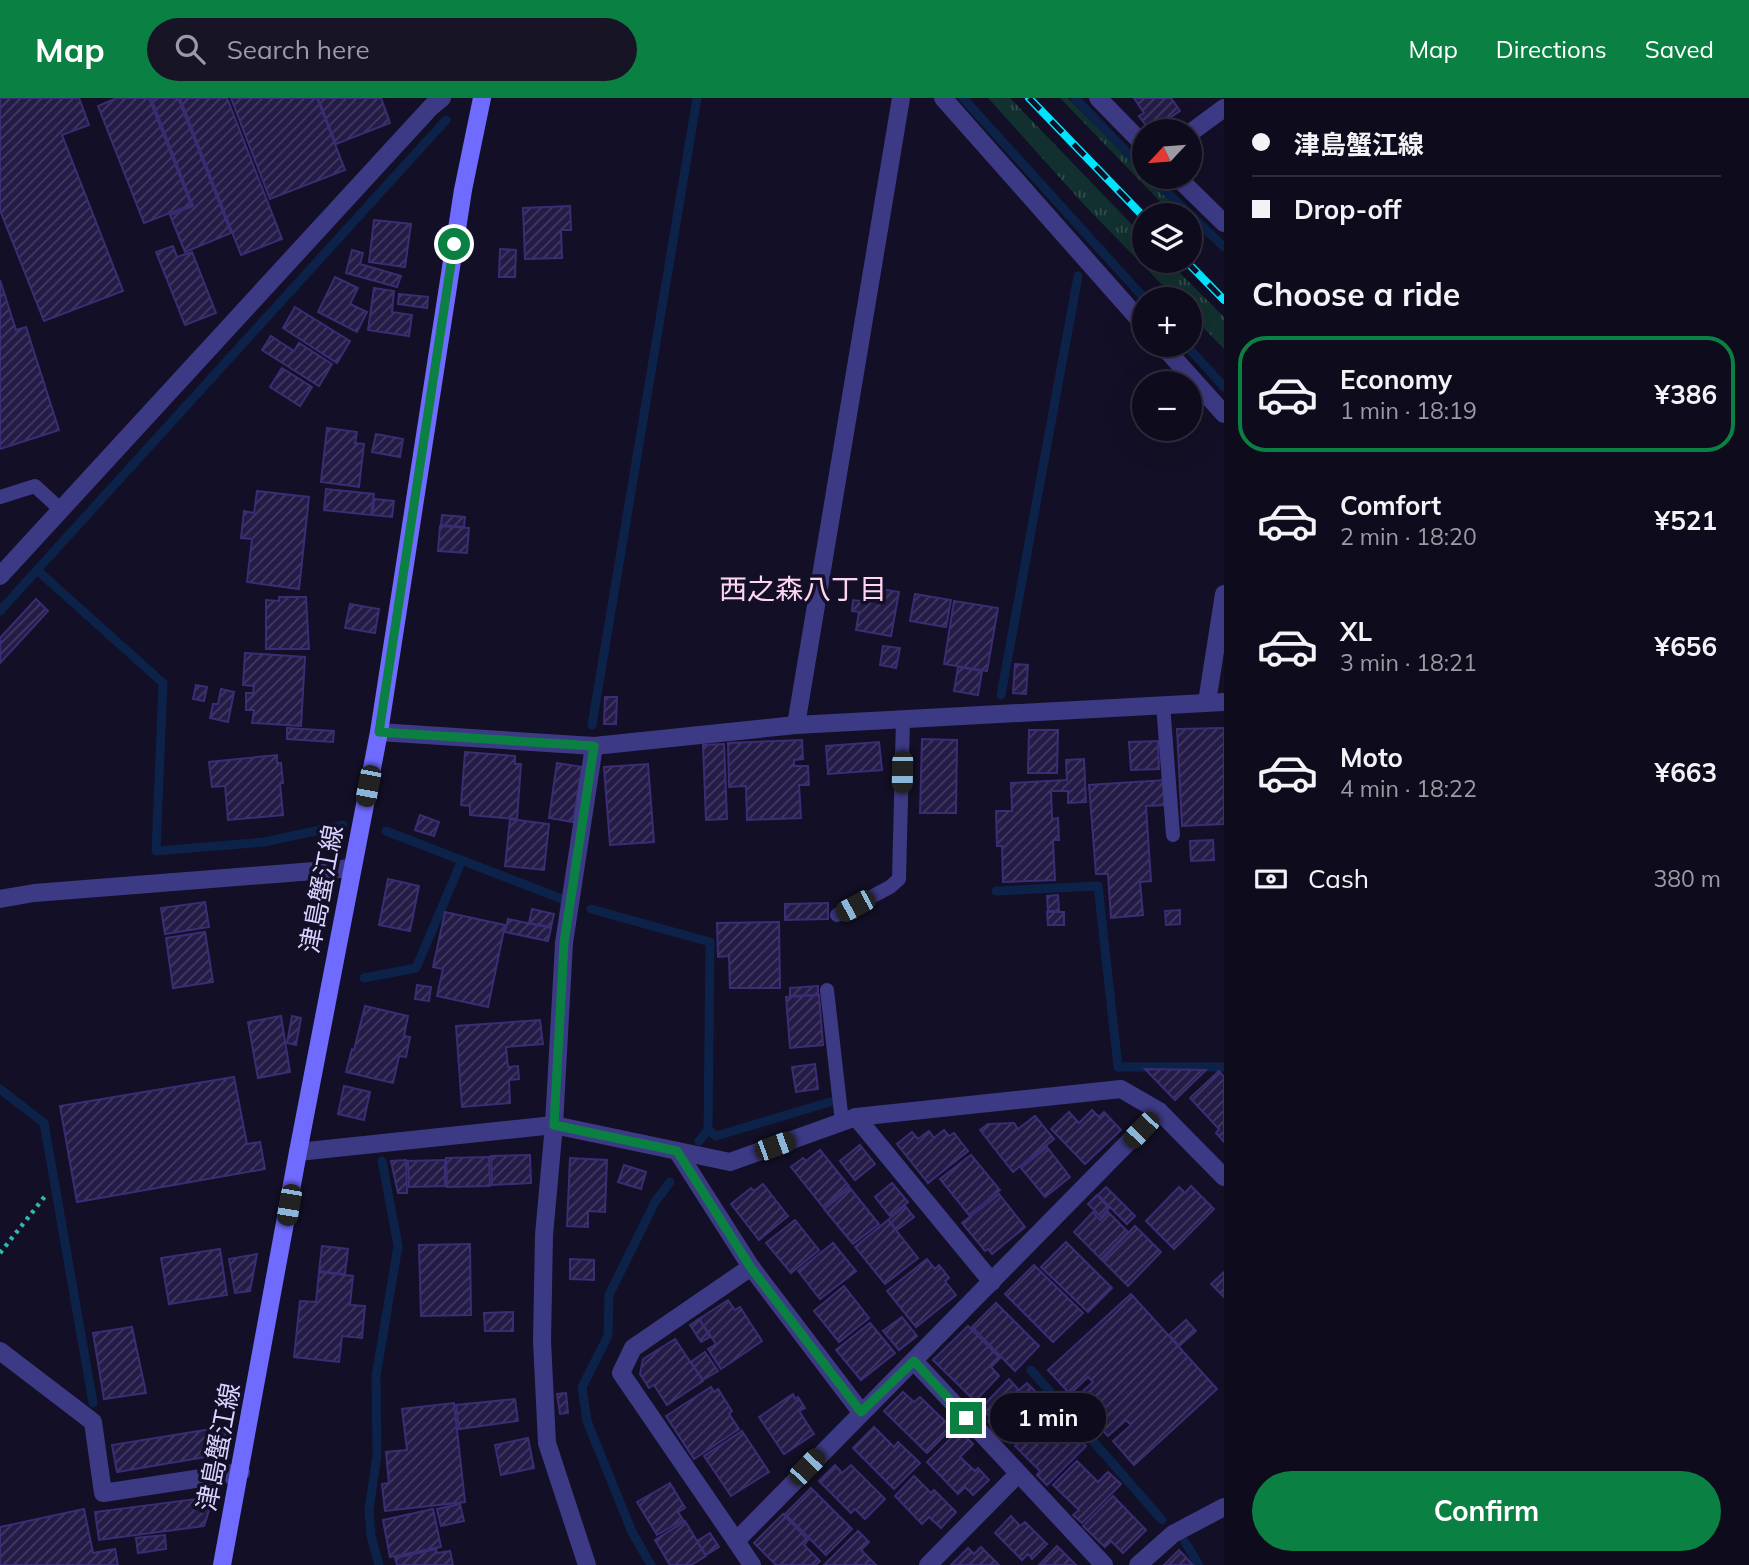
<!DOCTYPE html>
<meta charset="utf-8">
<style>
body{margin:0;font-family:Mulish,"Noto Sans JP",sans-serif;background:#171425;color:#f1f3f6;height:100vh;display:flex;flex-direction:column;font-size:26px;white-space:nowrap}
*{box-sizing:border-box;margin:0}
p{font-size:23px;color:#9b9ba3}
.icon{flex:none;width:38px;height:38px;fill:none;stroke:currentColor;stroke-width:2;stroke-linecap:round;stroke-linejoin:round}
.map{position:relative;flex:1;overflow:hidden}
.drawer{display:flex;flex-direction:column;background:#0e0b1c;width:525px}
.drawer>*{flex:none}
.top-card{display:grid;align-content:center;height:154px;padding:0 28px;background:#0e0b1c}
.needle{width:46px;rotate:244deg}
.fabs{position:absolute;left:1132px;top:21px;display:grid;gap:14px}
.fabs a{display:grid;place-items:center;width:70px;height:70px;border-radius:50%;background:#0e0b1c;box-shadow:0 7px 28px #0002,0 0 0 2px #2e2b3b;font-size:35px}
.end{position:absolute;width:32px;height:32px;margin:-16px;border:9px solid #0b8043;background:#fff;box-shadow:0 0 0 4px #fff}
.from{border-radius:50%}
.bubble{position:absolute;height:49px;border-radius:24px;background:#0e0b1c;box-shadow:0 7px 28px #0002,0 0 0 2px #2e2b3b;font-size:23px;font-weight:700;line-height:49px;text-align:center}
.car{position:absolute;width:21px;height:42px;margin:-21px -10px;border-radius:9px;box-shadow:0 0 5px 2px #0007;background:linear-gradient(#222 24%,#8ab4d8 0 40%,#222 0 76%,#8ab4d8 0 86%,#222 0)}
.top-card b{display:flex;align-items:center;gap:24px;height:66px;font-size:26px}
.top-card b+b{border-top:2px solid #2e2b3b}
.top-card i{width:18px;height:18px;background:#f1f3f6}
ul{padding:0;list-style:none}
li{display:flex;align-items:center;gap:21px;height:116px;margin:0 14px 10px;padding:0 14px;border:4px solid transparent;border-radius:28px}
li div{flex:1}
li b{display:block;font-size:26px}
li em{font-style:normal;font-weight:700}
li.current{border-color:#0b8043}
li>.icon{width:63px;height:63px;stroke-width:1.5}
h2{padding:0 28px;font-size:32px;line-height:84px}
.pay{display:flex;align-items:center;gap:18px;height:77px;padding:0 28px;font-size:26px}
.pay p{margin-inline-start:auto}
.primary-button{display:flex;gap:14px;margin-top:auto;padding:14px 28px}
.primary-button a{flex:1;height:80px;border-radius:42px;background:#0b8043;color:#fff;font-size:28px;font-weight:700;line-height:80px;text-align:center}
header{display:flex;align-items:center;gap:42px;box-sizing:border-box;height:98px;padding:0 35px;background:#0b8043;color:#fff}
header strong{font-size:33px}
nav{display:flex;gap:38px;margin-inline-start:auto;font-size:24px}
.search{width:490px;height:63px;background:#171425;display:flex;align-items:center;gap:18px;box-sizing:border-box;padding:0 24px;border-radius:38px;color:#9b9ba3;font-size:26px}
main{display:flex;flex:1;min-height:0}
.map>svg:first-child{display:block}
</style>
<header>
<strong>Map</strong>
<div class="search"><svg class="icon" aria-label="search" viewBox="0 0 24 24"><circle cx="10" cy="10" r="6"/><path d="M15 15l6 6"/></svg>Search here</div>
<nav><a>Map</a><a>Directions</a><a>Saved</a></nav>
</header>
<main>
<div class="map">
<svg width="1224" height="1467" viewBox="0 0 1224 1467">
<defs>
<pattern id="grass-tufts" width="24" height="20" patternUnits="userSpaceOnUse" patternTransform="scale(1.75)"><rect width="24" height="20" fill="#12302f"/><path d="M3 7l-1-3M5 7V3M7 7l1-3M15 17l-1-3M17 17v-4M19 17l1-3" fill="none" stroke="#344d4e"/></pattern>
<pattern id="building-hatch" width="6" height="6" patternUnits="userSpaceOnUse" patternTransform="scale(1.75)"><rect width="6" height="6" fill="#241b47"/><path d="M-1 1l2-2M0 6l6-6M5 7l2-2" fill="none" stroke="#433b63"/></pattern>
</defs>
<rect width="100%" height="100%" fill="#130f26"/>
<g fill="url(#grass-tufts)">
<path d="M988,0H1010L1144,139V163H1168L1224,219V251L1190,216V201H1176L1087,110Z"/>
<path d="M1060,0H1068L1184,117H1173Z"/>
</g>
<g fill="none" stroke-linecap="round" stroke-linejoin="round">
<g stroke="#0c2248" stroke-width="9">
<path d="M963,0L1145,201"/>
<path d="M1075,0L1144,72"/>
<path d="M1151,79L1224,149"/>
<path d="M1186,247L1224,289"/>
<path d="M37,472L446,22"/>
<path d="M0,513L37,472L163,585L156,753L264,744L343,727"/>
<path d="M1001,597L1078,178"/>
<path d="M592,627L697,0"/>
<path d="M386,733L562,801"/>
<path d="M996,793L1098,788L1118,969H1224"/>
<path d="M591,811L710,844L708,1032L699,1043"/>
<path d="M364,880L416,870L462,762"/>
<path d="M0,991L44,1025L93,1305"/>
<path d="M708,1032L716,1038L830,1004"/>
<path d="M1031,1272L1162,1422"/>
<path d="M1185,1444L1199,1467"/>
<path d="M379,1467L371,1438L369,1412L377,1357L376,1278L398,1148L382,1063"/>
<path d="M651,1467L632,1434L587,1323L582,1289L608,1238L609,1197L655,1104L670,1084"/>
</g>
</g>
<g fill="url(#building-hatch)" stroke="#3b2d73" stroke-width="2">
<path d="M0,0H79L89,27L62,37L123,193L44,223L0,112Z"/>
<path d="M117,0H149L191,107L144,125L98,8Z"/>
<path d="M151,0H178L231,135L185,154L170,117L193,108Z"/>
<path d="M180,0H227L282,141L241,157Z"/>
<path d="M231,0H317L345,72L270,101Z"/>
<path d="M318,0H381L390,25L336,46Z"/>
<path d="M1134,0H1171L1180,13L1150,33L1139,18L1144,15Z"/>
<path d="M570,108L571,132H561L562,160L525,161L523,110Z"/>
<path d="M374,122L411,126L405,169L369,164Z"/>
<path d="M173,148L177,159L192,154L216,215L185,227L156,154Z"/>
<path d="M500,151L516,152L515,179H499Z"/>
<path d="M352,152L363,155L360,166L401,178L397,189L346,175Z"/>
<path d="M335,179L358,190L350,206L367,214L357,234L318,214Z"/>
<path d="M0,182L16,232L26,229L59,332L0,351Z"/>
<path d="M374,190L394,193L392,214L412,217L409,238L368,232Z"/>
<path d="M399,196L428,199L427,210L398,206Z"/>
<path d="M295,209L350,243L337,265L283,230Z"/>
<path d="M271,238L294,253L299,245L332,266L319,288L262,252Z"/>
<path d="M282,270L312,289L300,308L270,289Z"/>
<path d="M327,330L357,334L355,345L364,346L359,389L321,384Z"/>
<path d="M376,336L403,341L400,359L372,354Z"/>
<path d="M326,391L374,396L371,417L324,412Z"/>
<path d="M257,393L309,399L299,491L247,484L252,441L241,440L244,413L254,415Z"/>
<path d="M374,401L394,403L392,419L373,417Z"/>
<path d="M442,417L465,419L464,429L441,427Z"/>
<path d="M440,428L469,430L467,455L438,453Z"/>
<path d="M863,488L899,494L891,538L856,532L859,514L852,513L853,502L861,503Z"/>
<path d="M915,496L951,502L946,529L910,523Z"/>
<path d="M279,499H306L309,551H266V502L279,503Z"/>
<path d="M36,501L48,513L0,565V540Z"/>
<path d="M954,503L998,510L987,573L944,566Z"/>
<path d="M350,506L379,511L375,535L345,530Z"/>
<path d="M883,548L900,550L896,570L880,567Z"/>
<path d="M245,555L305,559L301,628L252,625L254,612H246V595H253L254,588L243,587Z"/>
<path d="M1015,566L1028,567L1026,596L1013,595Z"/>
<path d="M958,569L982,573L978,597L954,593Z"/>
<path d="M196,587L207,589L204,603L193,601Z"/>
<path d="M221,591L234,594L228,624L210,620L213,606H218Z"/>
<path d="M605,599H617L616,626H604Z"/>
<path d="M287,630L334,633L333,644L287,641Z"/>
<path d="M1224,630V726L1182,728L1177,631Z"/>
<path d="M1029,632H1058L1057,675H1028Z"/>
<path d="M922,641L957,642L956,715H920Z"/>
<path d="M802,642L803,661L794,662V668H808L809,687H799L801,720L747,722L746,688L729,689L728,645Z"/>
<path d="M1158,643L1159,671L1131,672L1129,644Z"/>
<path d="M879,644L882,672L828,676L826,648Z"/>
<path d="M724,646L727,721L706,722L703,647Z"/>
<path d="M465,654L515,658V666H521L517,721L470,717V708L461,707Z"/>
<path d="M277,657V665H281L283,685H280L283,717L228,722L225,688L212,689L209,664Z"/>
<path d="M1084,661L1086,704L1068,705V693H1051L1052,721L1058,720L1059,742H1053L1055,782L1003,784L1002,748H997L996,713H1012L1011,685L1067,682L1066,662Z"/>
<path d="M557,665L582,669L573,724L549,720Z"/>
<path d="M648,666L654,744L610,747L604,669Z"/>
<path d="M1165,682L1167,707L1146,708L1151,783L1140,784L1143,817L1111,820L1108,776H1096L1089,687Z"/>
<path d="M420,717L439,724L434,738L415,732Z"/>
<path d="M510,721L549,726L544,772L505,768Z"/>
<path d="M1213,742L1214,762L1191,763L1190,743Z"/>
<path d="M388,781L419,788L410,833L379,827Z"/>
<path d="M1058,797L1059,813H1048L1047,798Z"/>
<path d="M205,804L209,829L165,836L161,810Z"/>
<path d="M828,805V821L785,822V806Z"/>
<path d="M532,811L554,816L551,829L529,825Z"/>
<path d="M1180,812V826L1166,827L1165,813Z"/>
<path d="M445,814L505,827L488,909L437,898L443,871L433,869Z"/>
<path d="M1047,814H1064V827H1048Z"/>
<path d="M508,821L551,830L548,843L505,834Z"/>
<path d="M779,824L780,890H730L729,858L718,859L717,825Z"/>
<path d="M205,834L213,884L173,890L166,840Z"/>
<path d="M417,887L431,889L429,903L415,901Z"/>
<path d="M818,888V897L790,898V890Z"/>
<path d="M819,897L823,947L790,950L786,899Z"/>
<path d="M365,908L408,918L404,938L410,939L406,959L399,958L393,985L346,974L352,951L354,952Z"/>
<path d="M281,918L290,974L258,980L248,924Z"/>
<path d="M292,918L301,920L296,947L287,945Z"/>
<path d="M540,922L543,946L506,949L508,969L518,968L519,981L509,982L510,1005L462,1009L456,928Z"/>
<path d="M815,966L818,991L796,994L792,969Z"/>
<path d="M1145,971L1206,972L1175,1002Z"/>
<path d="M1219,973L1224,979V1044L1216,1035L1219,1031L1190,1000Z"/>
<path d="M234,979L247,1046L260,1044L265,1071L77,1104L60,1008Z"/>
<path d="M344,988L370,994L364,1022L338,1016Z"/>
<path d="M1092,1012L1099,1019L1104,1014L1121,1032L1085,1066L1051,1031L1069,1014L1079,1025Z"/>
<path d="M1035,1018L1054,1041L1013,1074L980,1032L988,1026L1014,1025L1018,1031Z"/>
<path d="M944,1032L949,1038L954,1035L968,1053L928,1085L897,1046L912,1034L918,1041L929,1033L934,1040Z"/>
<path d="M860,1047L875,1066L855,1082L840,1063Z"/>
<path d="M1047,1049L1070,1079L1045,1099L1021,1070Z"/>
<path d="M820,1052L849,1088L823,1109L791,1069L803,1060L806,1063Z"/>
<path d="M530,1057L531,1085L492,1087L491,1058Z"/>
<path d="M971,1057L1000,1092L969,1117L940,1081Z"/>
<path d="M489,1059L490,1088L447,1089L446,1060Z"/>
<path d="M570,1060L607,1062L605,1114L588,1113V1129L567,1128Z"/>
<path d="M406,1062L407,1095H398L391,1063Z"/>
<path d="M445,1062V1088L409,1089L408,1063Z"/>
<path d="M624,1067L646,1074L641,1091L618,1084Z"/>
<path d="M892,1085L908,1104L890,1118L875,1099Z"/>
<path d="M763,1086L788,1118L759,1142L731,1106L751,1090L754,1093Z"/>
<path d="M1191,1088L1214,1111L1174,1151L1146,1123L1179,1089L1185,1095Z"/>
<path d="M1106,1089L1135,1118L1127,1126L1098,1097Z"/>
<path d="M850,1090L879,1126L853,1146L824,1111Z"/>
<path d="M999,1096L1025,1129L992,1156L988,1151L985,1153L962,1125Z"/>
<path d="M1097,1097L1109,1110L1101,1119L1088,1106Z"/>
<path d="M905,1108L914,1119L897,1132L888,1122Z"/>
<path d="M1093,1114L1100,1122L1108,1114L1128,1134L1101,1161L1074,1134Z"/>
<path d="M795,1122L819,1152L791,1175L766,1145Z"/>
<path d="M888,1122L918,1160L885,1186L855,1149Z"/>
<path d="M1135,1128L1161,1154L1128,1188L1102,1162Z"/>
<path d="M1066,1144L1112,1190L1088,1214L1041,1169Z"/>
<path d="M833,1145L856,1173L820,1201L798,1173Z"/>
<path d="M470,1146L471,1217L421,1218L419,1147Z"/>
<path d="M322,1148L348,1151L345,1176L319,1173Z"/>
<path d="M220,1151L227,1197L169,1206L161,1160Z"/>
<path d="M257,1156L250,1193L235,1195L229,1161Z"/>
<path d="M570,1161L594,1162V1182L570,1181Z"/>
<path d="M927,1161L935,1171L939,1167L949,1180L945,1183L956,1197L916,1229L887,1193Z"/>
<path d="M1034,1167L1083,1215L1053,1244L1005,1196Z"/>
<path d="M319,1174L353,1178L350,1207L365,1208L362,1240L342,1238L339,1264L294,1259L300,1203L316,1204Z"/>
<path d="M1224,1174V1199L1211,1186Z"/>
<path d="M844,1188L869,1220L839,1244L814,1213Z"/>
<path d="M1131,1196L1217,1291L1134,1367L1113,1343L1131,1327L1126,1322L1108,1338L1074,1301L1093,1284L1088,1279L1070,1296L1048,1272Z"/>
<path d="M728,1202L735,1212L740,1209L762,1243L721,1271L708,1251L716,1246L699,1221Z"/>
<path d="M996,1205L1039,1248L1015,1273L972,1229Z"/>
<path d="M513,1214V1233H485L484,1215Z"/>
<path d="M902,1219L917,1238L899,1252L883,1233Z"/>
<path d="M699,1221L710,1239L701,1244L690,1227Z"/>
<path d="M1186,1222L1196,1233L1179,1248L1169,1237Z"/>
<path d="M870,1225L895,1255L861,1282L836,1252Z"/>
<path d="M968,1228L1000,1260L991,1269L999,1278L975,1303L933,1262Z"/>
<path d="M132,1229L146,1295L104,1301L93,1235Z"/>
<path d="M675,1241L703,1283L667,1307L654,1287L649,1290L640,1276L643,1261Z"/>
<path d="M705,1254L718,1273L703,1282L691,1264Z"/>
<path d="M1009,1281L1019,1292L1027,1285L1048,1306L1010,1345L988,1323L991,1320L981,1310Z"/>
<path d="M711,1289L714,1294L718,1291L732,1313L729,1316L739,1331L694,1361L666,1318Z"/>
<path d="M903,1294L914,1304L920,1299L952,1330L927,1355L884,1313Z"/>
<path d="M566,1295L568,1315L560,1316L557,1296Z"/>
<path d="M793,1296L795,1301L798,1299L805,1310L799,1313L814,1336L784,1356L759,1319Z"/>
<path d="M515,1301L518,1323L459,1331L456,1307Z"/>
<path d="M454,1305L465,1404L385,1413L382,1386L389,1385L386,1354L407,1352L402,1311Z"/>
<path d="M1040,1323L1062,1345L1072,1335L1086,1348L1047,1387L1037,1377L1040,1373L1015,1348Z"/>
<path d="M224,1329L227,1347L211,1358L117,1374L112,1347Z"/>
<path d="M874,1329L894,1349L898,1344L920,1365L894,1391L853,1350Z"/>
<path d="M959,1332L973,1346L960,1359L975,1373L978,1370L989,1382L973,1397L965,1389L958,1396L927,1364Z"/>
<path d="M742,1333L769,1374L731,1398L704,1358Z"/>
<path d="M528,1340L534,1370L501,1377L495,1347Z"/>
<path d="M1077,1363L1098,1384L1108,1374L1121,1386L1082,1425L1073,1417L1079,1412L1053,1387Z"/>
<path d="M835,1367L842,1375L851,1367L885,1401L865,1421L855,1411L851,1415L819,1383Z"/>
<path d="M914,1378L931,1395L934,1392L956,1414L941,1430L929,1419L922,1426L895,1398Z"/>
<path d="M670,1385L685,1410L678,1414L683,1422L657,1437L637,1404Z"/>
<path d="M811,1390L852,1431L826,1457L785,1416Z"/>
<path d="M1113,1398L1146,1432L1123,1455L1111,1443L1105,1449L1083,1428Z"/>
<path d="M204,1400L209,1412L204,1428L99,1442L95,1414Z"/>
<path d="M460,1406L464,1423L441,1428L437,1411Z"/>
<path d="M84,1411L93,1455L115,1451L118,1467H0V1429Z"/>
<path d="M433,1411L441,1449L390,1459L383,1422Z"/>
<path d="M783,1416L808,1442L804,1447L820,1463L816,1467H776L754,1445Z"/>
<path d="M1011,1418L1020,1428L1025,1424L1047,1446L1032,1461L1028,1456L1022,1462L995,1435Z"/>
<path d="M685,1423L706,1458L691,1467H670L655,1442Z"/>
<path d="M858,1433L869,1444L861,1452L876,1467H824Z"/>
<path d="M710,1435L719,1449L706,1457L697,1443Z"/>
<path d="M165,1437L166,1451L138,1455L136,1440Z"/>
<path d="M1057,1448L1076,1467H1039Z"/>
<path d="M981,1449L999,1467H951L968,1450L974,1456Z"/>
<path d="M436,1451L437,1455L450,1453L453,1467H397L395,1460Z"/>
<path d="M1179,1452L1193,1467H1164Z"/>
</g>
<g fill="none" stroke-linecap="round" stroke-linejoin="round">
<path stroke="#2fb8b0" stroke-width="4.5" stroke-dasharray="3.5 5" stroke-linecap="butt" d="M0,1155L46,1097"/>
<g stroke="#3d3a85" stroke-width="14">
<path d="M0,399L35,388L61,412"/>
<path d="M1163,606L1173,737"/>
<path d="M837,817L890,789L899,781L903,621"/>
<path d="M827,892L842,1024"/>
</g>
<g stroke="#3d3a85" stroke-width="18">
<path d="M943,0L1144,227"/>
<path d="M1098,0L1144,47"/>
<path d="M1190,35L1224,10"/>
<path d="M1177,79L1224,125"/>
<path d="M1162,247L1224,316"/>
<path d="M0,478L431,9L442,0"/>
<path d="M1207,604L1224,496"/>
<path d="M796,627L901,0"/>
<path d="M379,634L594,648L796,627L1224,604"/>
<path d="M856,1019L992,1184"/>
<path d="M677,1053L751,1169L861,1314"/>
<path d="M298,1054L554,1027L730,1064L856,1019L1121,991L1159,1013L1224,1079"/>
<path d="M0,1253L93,1324L103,1395L241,1374"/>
<path d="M914,1263L1104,1467"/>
<path d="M736,1443L621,1275L633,1250L751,1169"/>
<path d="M587,1467L547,1345L542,1243L544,1137L554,1027L564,845L594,648"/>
<path d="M752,1467L736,1443L1159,1013"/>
<path d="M928,1467L1018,1376"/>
<path d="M1138,1467L1173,1436L1224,1409"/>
</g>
<path stroke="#3d3a85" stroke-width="18" d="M0,801L34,795L352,770"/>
<path stroke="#6f6bff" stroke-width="18" d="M222,1467L298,1054L379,634L463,92L482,0"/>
<g stroke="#00e5ff" stroke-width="8">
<g id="rail">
<path d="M1029,0L1144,119"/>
<path d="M1186,163L1224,202"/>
</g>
</g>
<use href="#rail" stroke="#130f26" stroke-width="5" stroke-dasharray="16" stroke-linecap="butt"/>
</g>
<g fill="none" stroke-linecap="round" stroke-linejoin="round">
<path stroke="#0b8043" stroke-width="9" d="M454,146L379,634L594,648L564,845L554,1027L677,1053L751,1170L861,1314L914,1263L966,1320"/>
</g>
<g text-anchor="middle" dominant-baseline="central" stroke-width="7" stroke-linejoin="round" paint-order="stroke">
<g font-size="26" fill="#d9d4ff" stroke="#130f26">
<text transform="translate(321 791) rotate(-79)">津島蟹江線</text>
<text transform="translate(218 1349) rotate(-79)">津島蟹江線</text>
</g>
<g font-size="28" fill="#ffd6f0" stroke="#130f26">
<text x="803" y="490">西之森八丁目</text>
</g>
</g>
</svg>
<div class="fabs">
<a><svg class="needle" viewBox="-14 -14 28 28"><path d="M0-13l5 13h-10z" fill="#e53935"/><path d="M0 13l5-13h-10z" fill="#9b9ba3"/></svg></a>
<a><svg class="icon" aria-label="layers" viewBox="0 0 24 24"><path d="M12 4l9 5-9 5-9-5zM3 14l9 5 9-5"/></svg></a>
<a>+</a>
<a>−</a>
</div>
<i class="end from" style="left:454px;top:146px"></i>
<i class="end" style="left:966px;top:1320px"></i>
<div class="bubble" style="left:990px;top:1295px;width:116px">1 min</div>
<i class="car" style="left:902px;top:674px;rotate:181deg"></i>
<i class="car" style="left:368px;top:688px;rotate:191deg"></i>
<i class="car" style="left:855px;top:808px;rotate:242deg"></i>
<i class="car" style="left:1141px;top:1032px;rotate:224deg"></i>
<i class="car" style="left:775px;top:1048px;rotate:70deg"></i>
<i class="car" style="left:289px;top:1107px;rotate:190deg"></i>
<i class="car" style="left:807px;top:1369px;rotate:44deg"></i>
</div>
<section class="drawer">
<div class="top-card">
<b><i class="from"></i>津島蟹江線</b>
<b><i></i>Drop-off</b>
</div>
<h2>Choose a ride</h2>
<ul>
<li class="current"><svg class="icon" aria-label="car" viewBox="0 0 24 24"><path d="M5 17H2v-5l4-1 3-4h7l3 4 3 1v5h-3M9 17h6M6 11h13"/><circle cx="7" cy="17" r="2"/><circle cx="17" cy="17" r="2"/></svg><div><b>Economy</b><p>1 min · 18:19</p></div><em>¥386</em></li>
<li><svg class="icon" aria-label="car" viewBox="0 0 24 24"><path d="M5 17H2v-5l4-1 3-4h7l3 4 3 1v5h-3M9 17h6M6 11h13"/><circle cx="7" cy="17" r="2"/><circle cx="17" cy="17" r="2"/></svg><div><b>Comfort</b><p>2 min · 18:20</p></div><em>¥521</em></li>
<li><svg class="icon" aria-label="car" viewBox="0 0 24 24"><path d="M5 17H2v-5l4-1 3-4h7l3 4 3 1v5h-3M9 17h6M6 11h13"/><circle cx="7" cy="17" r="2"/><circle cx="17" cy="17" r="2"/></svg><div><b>XL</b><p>3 min · 18:21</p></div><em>¥656</em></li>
<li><svg class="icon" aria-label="car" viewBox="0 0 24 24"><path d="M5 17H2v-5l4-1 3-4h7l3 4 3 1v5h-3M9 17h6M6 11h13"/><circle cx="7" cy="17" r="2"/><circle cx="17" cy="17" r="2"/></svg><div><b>Moto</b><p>4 min · 18:22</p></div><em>¥663</em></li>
</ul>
<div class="pay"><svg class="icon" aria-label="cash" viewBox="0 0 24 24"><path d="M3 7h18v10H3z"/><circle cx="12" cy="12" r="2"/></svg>Cash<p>380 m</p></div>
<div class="primary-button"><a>Confirm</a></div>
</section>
</main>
